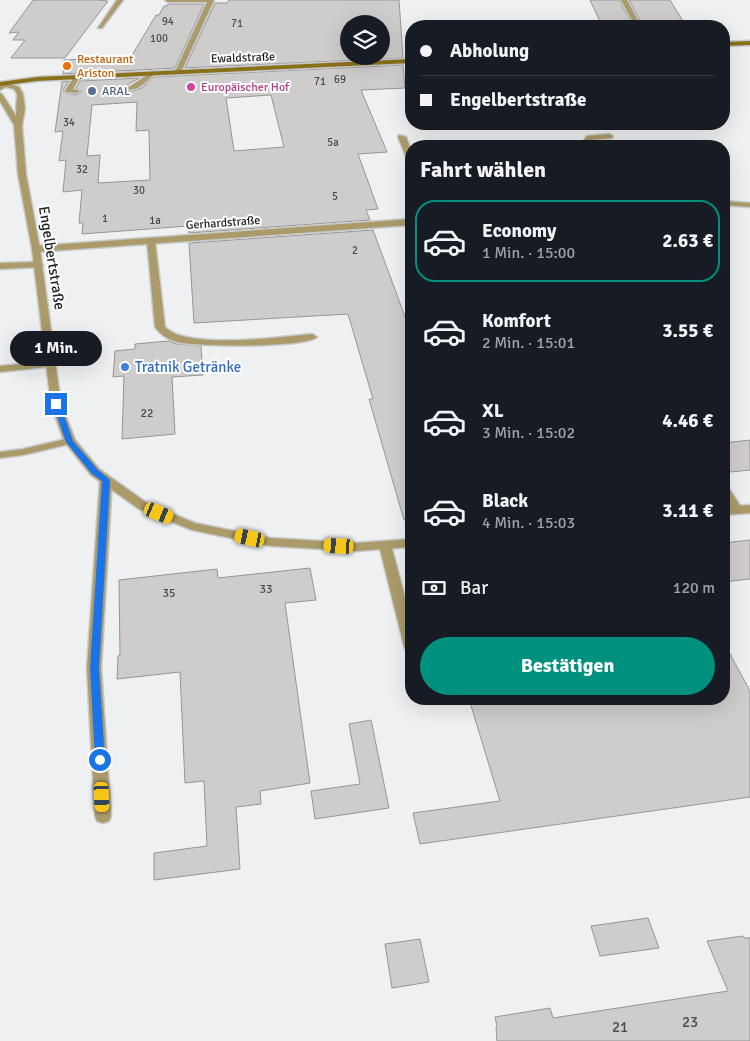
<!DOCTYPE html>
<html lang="de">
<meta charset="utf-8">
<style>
body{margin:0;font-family:Signika,sans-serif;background:#20242c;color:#f1f3f6;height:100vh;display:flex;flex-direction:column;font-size:19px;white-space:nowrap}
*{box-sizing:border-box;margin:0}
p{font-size:16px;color:#9ea1a6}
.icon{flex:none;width:28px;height:28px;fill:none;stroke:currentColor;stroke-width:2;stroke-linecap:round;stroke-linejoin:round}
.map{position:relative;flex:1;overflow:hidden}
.sheet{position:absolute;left:405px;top:140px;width:325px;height:565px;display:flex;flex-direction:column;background:#171b24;border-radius:20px;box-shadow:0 5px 20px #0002}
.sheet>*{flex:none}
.top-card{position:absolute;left:405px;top:20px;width:325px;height:110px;border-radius:20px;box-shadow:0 5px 20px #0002;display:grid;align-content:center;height:110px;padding:0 15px;background:#171b24}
.buttons{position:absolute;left:340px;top:15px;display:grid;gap:10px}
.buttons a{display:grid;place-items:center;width:50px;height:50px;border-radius:50%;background:#171b24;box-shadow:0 5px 20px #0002;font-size:25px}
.end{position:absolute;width:22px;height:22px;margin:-11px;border:6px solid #1a73e8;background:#fff;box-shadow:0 0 0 2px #fff}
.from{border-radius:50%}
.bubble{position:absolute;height:35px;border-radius:18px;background:#171b24;box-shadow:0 5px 20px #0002;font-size:16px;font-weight:700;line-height:35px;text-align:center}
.car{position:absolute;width:15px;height:30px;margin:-15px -8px;border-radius:6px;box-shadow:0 0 4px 1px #0007;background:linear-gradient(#f5c518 24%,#345 0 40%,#f5c518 0 76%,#345 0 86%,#f5c518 0)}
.top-card b{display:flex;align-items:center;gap:18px;height:48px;font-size:19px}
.top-card b+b{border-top:1px solid #363941}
.top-card i{width:12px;height:12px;background:#f1f3f6}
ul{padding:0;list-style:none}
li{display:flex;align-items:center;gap:15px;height:82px;margin:0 10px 8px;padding:0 5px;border:2px solid transparent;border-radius:20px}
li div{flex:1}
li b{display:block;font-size:19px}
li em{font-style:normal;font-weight:700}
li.on{border-color:#00917e}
li>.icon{width:45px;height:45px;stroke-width:1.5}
h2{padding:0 15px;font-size:22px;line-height:60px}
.pay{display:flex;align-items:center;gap:12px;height:55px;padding:0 15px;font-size:19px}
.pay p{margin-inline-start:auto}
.button{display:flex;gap:10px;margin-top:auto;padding:10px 15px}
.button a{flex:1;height:58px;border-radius:30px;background:#00917e;color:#fff;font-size:20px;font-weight:700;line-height:58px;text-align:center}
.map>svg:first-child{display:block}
</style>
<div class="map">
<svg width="750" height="1041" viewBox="0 0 750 1041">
<rect width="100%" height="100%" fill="#eff0f1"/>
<g fill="#cecdcc" stroke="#969594" fill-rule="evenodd">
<path d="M33,0H98L108,1L65,58H11L25,40H13L19,32L9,33Z"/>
<path d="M229,0H399L403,58L185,68L215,3H227ZM349,24H381V56H349Z"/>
<path d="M590,0H619L633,26H602Z"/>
<path d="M629,0H670L686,26H643Z"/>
<path d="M168,4H204L175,68L63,74L64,60L131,57L156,15H159L164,6H167Z"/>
<path d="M403,65L405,88L361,90L387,152L358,154L378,209L366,210L370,220L189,233L188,226L82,234L83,223H79L82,190L63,192L66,160L59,161L63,131L55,132L62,82L69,81L63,90L65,93L77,95L82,91L76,88L80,81L139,78L123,87L124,90L133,91L142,88L154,77ZM271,95L284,147L234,151L226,98ZM137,102L136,131L149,130L150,180L98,183L100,155L87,156L92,105Z"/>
<path d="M373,230L411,333V519L404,520L369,399H373L348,314L194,323L189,243Z"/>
<path d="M169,341L177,344L201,346L203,375L172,377L175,434L122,439L124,376L113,377L115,351L135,349V344Z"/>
<path d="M750,440V470L731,472L724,462V443Z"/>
<path d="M750,540V579L724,582V543Z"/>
<path d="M310,568L316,600L285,603L310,783L260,791L261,804L236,807L240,869L154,880V853L207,846L204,781L185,783L180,672L117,679L118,656L120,655L119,580L217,569L218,578Z"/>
<path d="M724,643L750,691V797L420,844L413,813L500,801L469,699H724Z"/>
<path d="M371,720L389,808L315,819L311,791L360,784L349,724Z"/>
<path d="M648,918L659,948L600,956L591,926Z"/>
<path d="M743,936L744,938H750V1041H497L496,1027L497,1026L495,1017L550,1008L553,1018L728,991L707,941Z"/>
<path d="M420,939L429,982L392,988L385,944Z"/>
</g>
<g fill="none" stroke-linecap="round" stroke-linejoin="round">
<g stroke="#c9cacb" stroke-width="3">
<g id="service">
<path d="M153,71L156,73L155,74C146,81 136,94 125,88L131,86Z"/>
<path d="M76,76L79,78L73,89L80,91L77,93L66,92L65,91L74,77Z"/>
<path d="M609,134L613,136L612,138L592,140L597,146H589L584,140L587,136Z"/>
<path d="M399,135L406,137L411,150V161L407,159L398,137Z"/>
<path d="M151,238L155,241L165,327C187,350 281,337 312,334L317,337C305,348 195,347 177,342C167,339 161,335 155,327L147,241Z"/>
<path d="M38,262L43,265L41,267L0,269V263Z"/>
<path d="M51,361L55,362L56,364L55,366L0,372V366Z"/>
<path d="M70,438L74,439L76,441L74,443L23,455L0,458V452L23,449Z"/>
<path d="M106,476L112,480L101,668L111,816L109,821L103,823L97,821L95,816L87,668L100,480Z"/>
<path d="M724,486L728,487L741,507L743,510L741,513H733L724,499Z"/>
<path d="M385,541L391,545L411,620V651L406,650L404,646L379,545Z"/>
</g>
</g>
<g stroke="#c9cacb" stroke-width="3">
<g id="minor">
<path d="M117,0H123L102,28H98Z"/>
<path d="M165,0H214L181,72L178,74L175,72L207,2H168Z"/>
<path d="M724,201L750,203V207L724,205Z"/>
<path d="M411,219V225L36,252L32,249L36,246Z"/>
</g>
</g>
<g stroke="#c9cacb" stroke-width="3">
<g id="tertiary">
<path d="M621,0H627L641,26H635Z"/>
<path d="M5,82L19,87L23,94L25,109L22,125L26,174L40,249L61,404L75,440L99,469L147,503L195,523L270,538L356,543L411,539V547L356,551L270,546L192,530L139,509L91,475L64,441L51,404L32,249L18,174L14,125L0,101V93L2,94L16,116L17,94L14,89L6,87L0,90V85Z"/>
<path d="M750,505V513L724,515V507Z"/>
</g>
</g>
<g stroke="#c9cacb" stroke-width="3">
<g id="secondary">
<path d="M750,41V45L724,46V42Z"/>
<path d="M411,59V63L37,81L0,86V82L37,77Z"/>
</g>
</g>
<use href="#service" fill="#ab9b6a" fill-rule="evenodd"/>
<use href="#minor" fill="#ab9b6a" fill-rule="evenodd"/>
<use href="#tertiary" fill="#ab9b6a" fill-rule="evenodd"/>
<use href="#secondary" fill="#89711a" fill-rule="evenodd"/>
</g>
<path fill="#1a73e8" d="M56,401L60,404L73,441L98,470L110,480L99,668L105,760L100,764L95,760L90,668L102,481L92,474L66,442L53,404Z"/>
<circle fill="#e8710a" stroke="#fcfdfe" stroke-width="2" cx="67" cy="66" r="5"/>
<circle fill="#d1479c" stroke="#fcfdfe" stroke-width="2" cx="191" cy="87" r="5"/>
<circle fill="#5c6f8a" stroke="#fcfdfe" stroke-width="2" cx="92" cy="91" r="5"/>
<circle fill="#3f7fe0" stroke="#fcfdfe" stroke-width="2" cx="125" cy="367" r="5"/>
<g text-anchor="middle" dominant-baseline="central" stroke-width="4" stroke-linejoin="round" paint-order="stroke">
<g font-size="11" fill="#4a4a4a">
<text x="168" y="21">94</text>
<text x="237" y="23">71</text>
<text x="159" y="38">100</text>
<text x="340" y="79">69</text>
<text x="320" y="81">71</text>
<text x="69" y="122">34</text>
<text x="333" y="142">5a</text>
<text x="82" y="169">32</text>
<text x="139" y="190">30</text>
<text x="335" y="196">5</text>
<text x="105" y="218">1</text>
<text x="155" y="220">1a</text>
<text x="355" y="250">2</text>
</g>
<g font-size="12" fill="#1e1e1e" stroke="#fcfdfe">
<text transform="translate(243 58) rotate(-2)">Ewaldstraße</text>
<text transform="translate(223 223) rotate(-4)">Gerhardstraße</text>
</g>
<g font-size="12" fill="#c56008" stroke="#fcfdfe" text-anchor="start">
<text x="77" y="59">Restaurant<tspan x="77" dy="14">Ariston</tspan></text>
</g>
<g font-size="12" fill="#b23c85" stroke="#fcfdfe" text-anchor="start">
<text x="201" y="87">Europäischer Hof</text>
</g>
<g font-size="12" fill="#4e5e75" stroke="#fcfdfe" text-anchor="start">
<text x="102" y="91">ARAL</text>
</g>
<g font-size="12" fill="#4a4a4a">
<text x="147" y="413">22</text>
<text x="266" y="589">33</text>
<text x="169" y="593">35</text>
</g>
<g font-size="15" fill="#1e1e1e" stroke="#fcfdfe">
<text transform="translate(52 258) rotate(81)">Engelbertstraße</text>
</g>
<g font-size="15" fill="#366cbe" stroke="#fcfdfe" text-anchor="start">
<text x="135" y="367">Tratnik Getränke</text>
</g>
<g font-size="15" fill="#4a4a4a">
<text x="690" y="1022">23</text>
<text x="620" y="1027">21</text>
</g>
</g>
</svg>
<div class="buttons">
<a><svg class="icon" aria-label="layers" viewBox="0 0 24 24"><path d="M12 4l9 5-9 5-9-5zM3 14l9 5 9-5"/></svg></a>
</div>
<i class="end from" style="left:100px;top:760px"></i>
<i class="end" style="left:56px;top:404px"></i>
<div class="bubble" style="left:10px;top:331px;width:92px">1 Min.</div>
<i class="car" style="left:159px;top:513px;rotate:112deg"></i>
<i class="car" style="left:250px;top:538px;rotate:282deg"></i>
<i class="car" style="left:339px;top:546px;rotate:273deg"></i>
<i class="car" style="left:102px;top:797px;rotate:177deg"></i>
<div class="top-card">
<b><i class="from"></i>Abholung</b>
<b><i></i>Engelbertstraße</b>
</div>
<section class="sheet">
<h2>Fahrt wählen</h2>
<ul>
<li class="on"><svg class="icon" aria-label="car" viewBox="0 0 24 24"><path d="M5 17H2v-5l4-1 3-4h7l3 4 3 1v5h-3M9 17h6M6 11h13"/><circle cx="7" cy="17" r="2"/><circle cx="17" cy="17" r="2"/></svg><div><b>Economy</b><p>1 Min. · 15:00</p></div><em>2.63 €</em></li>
<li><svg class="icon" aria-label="car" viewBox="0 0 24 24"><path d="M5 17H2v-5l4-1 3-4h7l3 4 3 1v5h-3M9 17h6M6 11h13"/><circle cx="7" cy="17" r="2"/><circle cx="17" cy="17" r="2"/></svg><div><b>Komfort</b><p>2 Min. · 15:01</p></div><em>3.55 €</em></li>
<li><svg class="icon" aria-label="car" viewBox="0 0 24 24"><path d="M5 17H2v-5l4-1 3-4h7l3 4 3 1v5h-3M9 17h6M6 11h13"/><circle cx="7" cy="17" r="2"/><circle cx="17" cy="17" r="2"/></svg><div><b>XL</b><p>3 Min. · 15:02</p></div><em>4.46 €</em></li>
<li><svg class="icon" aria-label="car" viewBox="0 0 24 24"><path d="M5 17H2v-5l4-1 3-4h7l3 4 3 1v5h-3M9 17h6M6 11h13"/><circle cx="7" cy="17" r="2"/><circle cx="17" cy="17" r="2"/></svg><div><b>Black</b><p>4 Min. · 15:03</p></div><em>3.11 €</em></li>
</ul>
<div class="pay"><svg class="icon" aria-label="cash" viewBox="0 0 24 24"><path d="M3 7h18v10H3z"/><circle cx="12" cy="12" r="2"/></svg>Bar<p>120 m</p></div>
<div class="button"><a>Bestätigen</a></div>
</section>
</div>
